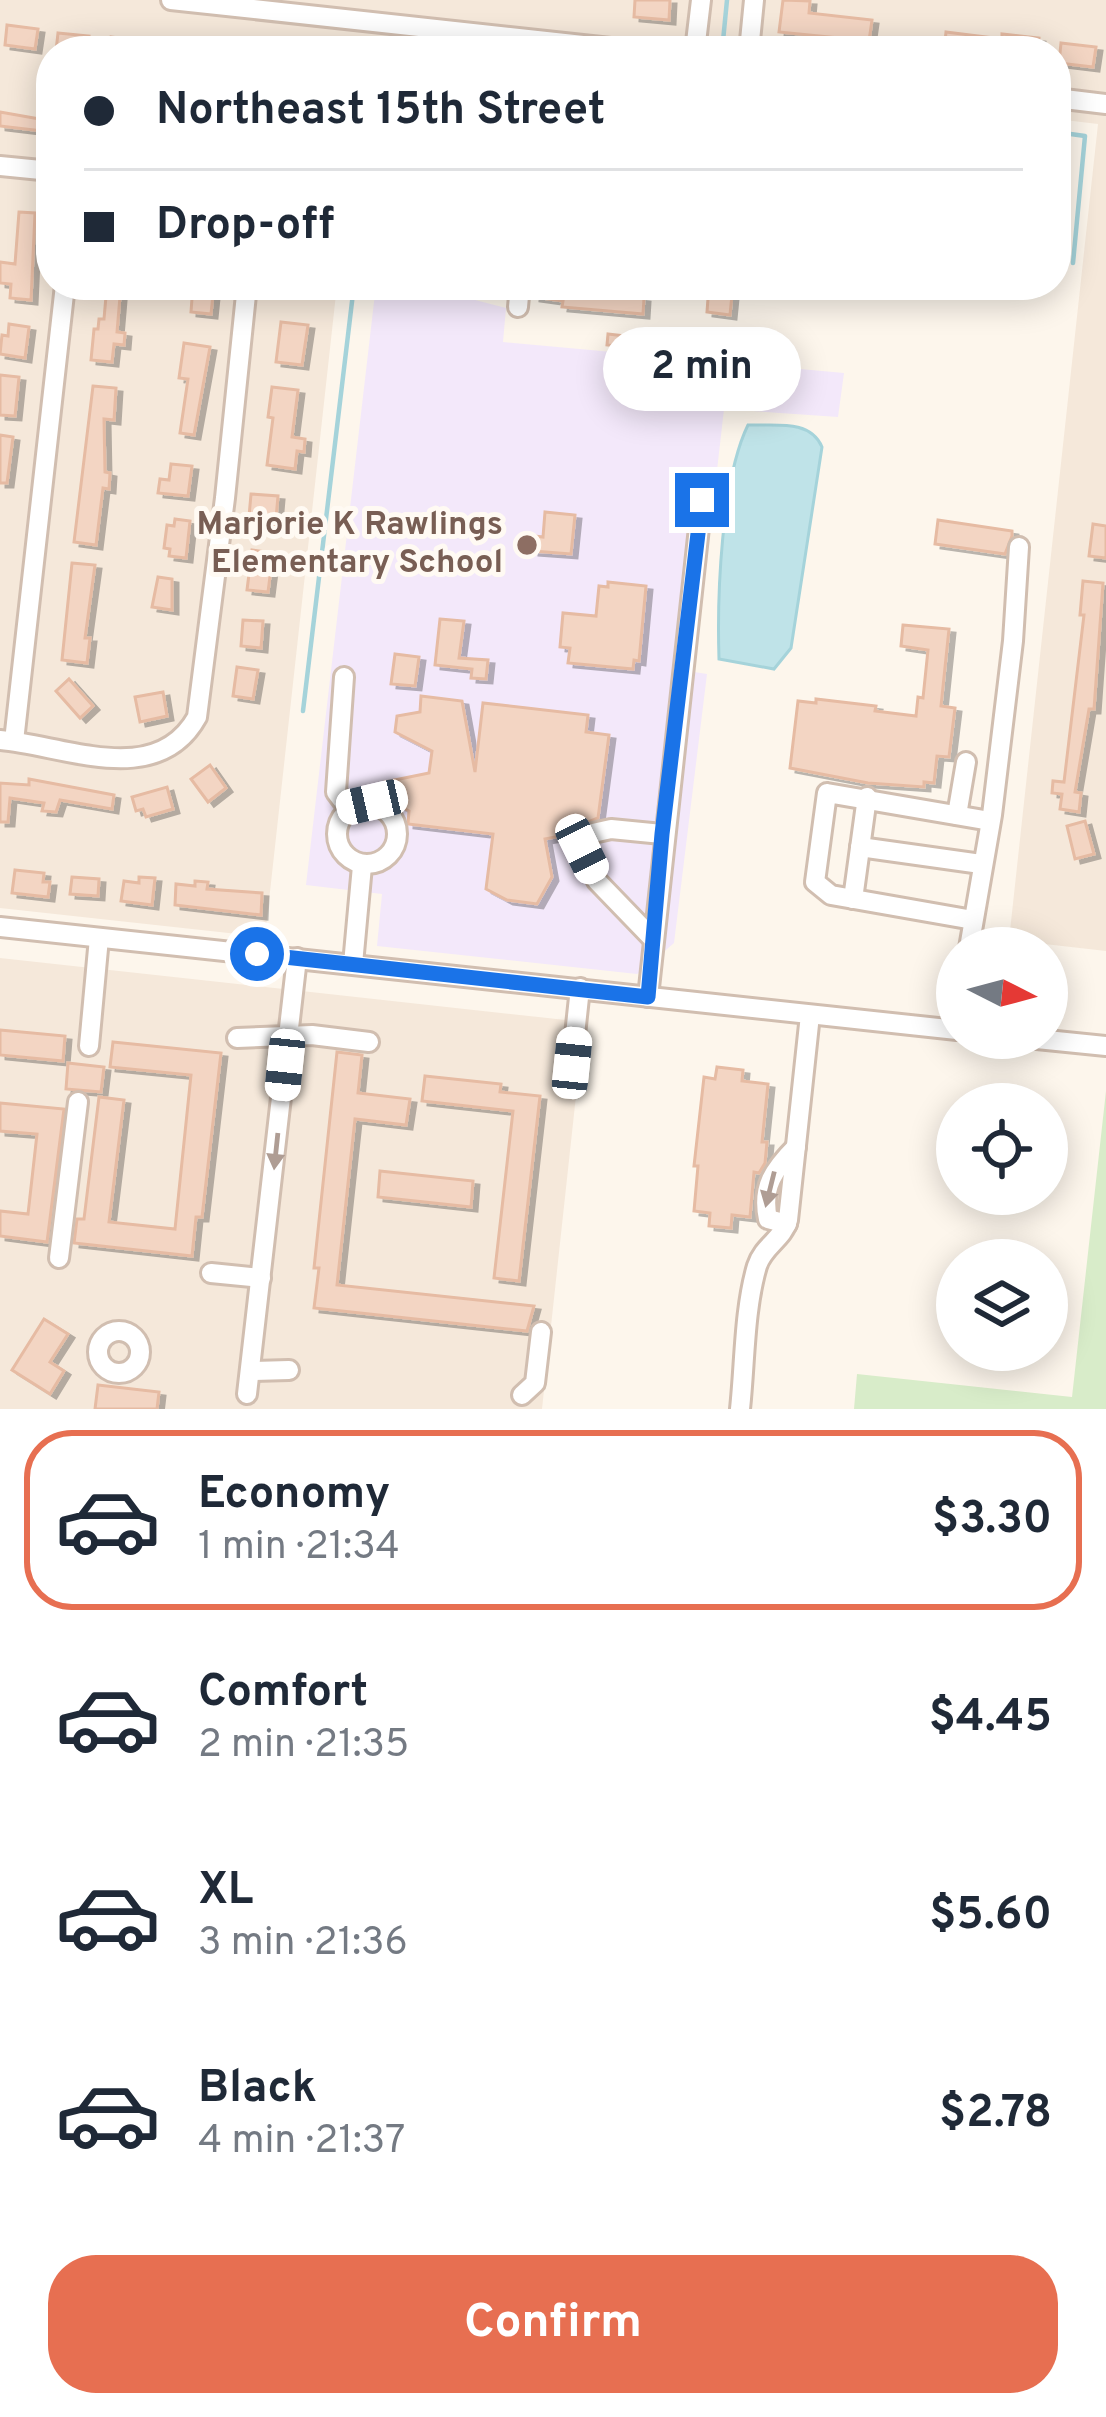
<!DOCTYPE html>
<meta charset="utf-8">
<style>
body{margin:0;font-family:Overpass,sans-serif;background:#f6f6f7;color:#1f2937;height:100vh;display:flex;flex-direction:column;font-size:45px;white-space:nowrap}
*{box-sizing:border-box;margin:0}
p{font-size:39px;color:#747a83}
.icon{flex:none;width:66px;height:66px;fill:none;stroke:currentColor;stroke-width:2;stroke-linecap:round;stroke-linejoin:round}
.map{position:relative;height:1409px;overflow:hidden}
.details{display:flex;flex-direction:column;background:#fff;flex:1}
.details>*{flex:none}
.hud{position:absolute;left:36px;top:36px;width:1035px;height:264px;border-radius:48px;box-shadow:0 6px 30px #0003;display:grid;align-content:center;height:264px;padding:0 48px;background:#fff}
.needle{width:78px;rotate:96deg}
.buttons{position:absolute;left:936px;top:927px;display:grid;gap:24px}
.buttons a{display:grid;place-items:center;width:132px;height:132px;border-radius:50%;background:#fff;box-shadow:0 6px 30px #0003;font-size:60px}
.end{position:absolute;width:54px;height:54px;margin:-27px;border:15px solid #1a73e8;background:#fff;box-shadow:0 0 0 6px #fff}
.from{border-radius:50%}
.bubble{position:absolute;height:84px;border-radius:42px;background:#fff;box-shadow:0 6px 30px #0003;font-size:39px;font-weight:700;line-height:84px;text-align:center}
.car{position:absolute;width:36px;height:72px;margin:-36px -18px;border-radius:15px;box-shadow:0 0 9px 3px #0007;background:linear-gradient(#fff 24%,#345 0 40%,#fff 0 76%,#345 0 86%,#fff 0)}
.hud b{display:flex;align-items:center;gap:42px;height:114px;font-size:45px}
.hud b+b{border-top:3px solid #e0e1e3}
.hud i{width:30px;height:30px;background:#1f2937}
ul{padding:21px 0 0;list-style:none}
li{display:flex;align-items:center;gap:36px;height:180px;margin:0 24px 18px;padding:0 24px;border:6px solid transparent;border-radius:48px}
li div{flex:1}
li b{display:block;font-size:45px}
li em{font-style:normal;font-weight:700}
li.selected{border-color:#e76f51}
li>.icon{width:108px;height:108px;stroke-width:1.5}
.button{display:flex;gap:24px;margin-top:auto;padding:24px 48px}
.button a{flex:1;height:138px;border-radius:48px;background:#e76f51;color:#fff;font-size:48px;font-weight:700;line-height:138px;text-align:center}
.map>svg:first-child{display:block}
</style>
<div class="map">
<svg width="1106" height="1409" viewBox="0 0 1106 1409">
<defs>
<filter id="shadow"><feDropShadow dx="6" dy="4" stdDeviation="0" flood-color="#0004"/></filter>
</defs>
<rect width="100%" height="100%" fill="#fdf6ec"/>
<g fill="#f5e8da">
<path d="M0,0H1106V951L1009,940L1098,124L1056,119V51H441L365,43L363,51H51V285H337L265,937L0,908Z"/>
<path d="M0,958L584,1022L542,1409H0Z"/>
</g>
<path fill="#f3e8fa" d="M376,285H417L506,308L503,342L844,373L838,417L724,409L694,672L707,674L674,943L659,956L658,963L637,974L377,946L382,894L306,885Z"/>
<path fill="#d8ecc9" d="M1106,1091V1409H854L857,1374L1072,1397Z"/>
<path fill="#bfe3e8" stroke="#a5d3da" stroke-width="3" d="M748,425C775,426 810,419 822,447L791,648L774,669L719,659C717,597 721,480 748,425Z"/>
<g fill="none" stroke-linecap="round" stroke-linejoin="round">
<g stroke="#a5d3da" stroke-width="4.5">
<path d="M723,41L727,0"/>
<path d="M1056,132L1085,136L1073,263"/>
<path d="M303,711L354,285"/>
</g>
</g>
<g fill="#f3d5c3" stroke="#e6bba3" stroke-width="3" filter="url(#shadow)">
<path d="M635,0H670L669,20L634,17Z"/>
<path d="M783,0L810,1L809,13L872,20L869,41L779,32Z"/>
<path d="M7,25L38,29L35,49L5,45Z"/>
<path d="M946,32L1002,39V34L1039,38L1038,51H944Z"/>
<path d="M58,33L89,36L87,51H56Z"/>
<path d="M111,37L166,44L165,51H109Z"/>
<path d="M1061,43L1096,47L1093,67L1059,63Z"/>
<path d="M0,112L51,121V132L0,126Z"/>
<path d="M19,212L35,213L31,300L10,298L11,284L0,283V262L15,264Z"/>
<path d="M107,285H121L117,332L125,333L124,345L114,344L112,362L91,360L94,329H98L99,319H104Z"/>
<path d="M193,285H214L211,314L191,312Z"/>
<path d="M535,285L644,298L643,314L562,307L563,301L534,297Z"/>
<path d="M709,285H733L730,315L707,312Z"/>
<path d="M281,322L308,325L302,365L276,362Z"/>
<path d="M9,324L29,327L25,358L0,354L2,335L8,336Z"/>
<path d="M608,334L660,340L659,350L607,345Z"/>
<path d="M184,343L210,347L194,435L180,433L188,379L179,378Z"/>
<path d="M0,375L19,377L15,416L0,415Z"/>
<path d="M93,386L116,388L114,420L104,419L105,472L110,473L109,489L103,488L96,545L74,542Z"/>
<path d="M272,387L298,390L292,437L305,439L304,452L297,451L295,469L267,465L273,418L268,417Z"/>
<path d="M0,435L13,437L7,483H0Z"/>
<path d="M171,464L192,466L188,496L158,493L160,479L169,480Z"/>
<path d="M251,494L278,496L275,530L248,528Z"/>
<path d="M545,512L575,515L571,554L533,551L534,536L543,537Z"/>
<path d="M175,519L190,521L186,558L169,556L170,549L164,548L167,525L174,526Z"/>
<path d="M938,520L1012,531V536L1005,554L935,544Z"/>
<path d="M1093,524L1106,526V558L1089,556Z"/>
<path d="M252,550L273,553L268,592L247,590Z"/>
<path d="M72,563L95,565L85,638H90L87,663L62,660Z"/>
<path d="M158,577L172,579V610L152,607Z"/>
<path d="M1083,581L1103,583L1094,709H1089L1075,792L1081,793L1079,812L1060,809L1062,794L1052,793L1053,781L1064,782L1084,615H1080Z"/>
<path d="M608,582L646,586L639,661L634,660L633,669L568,663L570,648L560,647L563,613L596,616L599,586L608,587Z"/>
<path d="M440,619L464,621L459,658L488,660L486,679L471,678L472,669L435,665Z"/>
<path d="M243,620L263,621L261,648L241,646Z"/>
<path d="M903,625L949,629L941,706L955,708L949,757L937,756L934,783L924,782V787L868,783L790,768L798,701L816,703V699L876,706L875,711L916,716L918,697L923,698L928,650L901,646Z"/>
<path d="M395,654L419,657L415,686L391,684Z"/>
<path d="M237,667L258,670L253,699L233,696Z"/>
<path d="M69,679L93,706L80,718L56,691Z"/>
<path d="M163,692L167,716L140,722L135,697Z"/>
<path d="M421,696L462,701L475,772L483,703L588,715L586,732L609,735L598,818L583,824L577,833L545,839L552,877L537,904L507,900L486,889L493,834L408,824L409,811L388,799L385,782L429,773L432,751L395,732L397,716L420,712Z"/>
<path d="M210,765L226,788L208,802L191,779Z"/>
<path d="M29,779L114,795L112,809L60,800L56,812L42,811L44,803L10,798L8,822H0V783L29,785Z"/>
<path d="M167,787L173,809L146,817L143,809L136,811L132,797Z"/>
<path d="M1085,821L1094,854L1075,859L1067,826Z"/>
<path d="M15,870L44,873L43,882H50L48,897L12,893Z"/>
<path d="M72,877L99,879L98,896L70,894Z"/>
<path d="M139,877L155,878L152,905L121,901L124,881L139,883Z"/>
<path d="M195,881L208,882L207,889L262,893L261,915L175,905L176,884L195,886Z"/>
<path d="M0,1030L65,1036L63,1061L0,1055Z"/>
<path d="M113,1042L221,1053L202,1217H196L192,1256L74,1243L77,1219H84L99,1097L124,1100L109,1222L175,1229L191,1075L110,1067Z"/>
<path d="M337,1052L362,1055L358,1093L410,1099L406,1125L355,1119L337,1285L534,1306L527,1331L314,1308L319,1268H314Z"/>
<path d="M68,1063L104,1067L101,1092L66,1089Z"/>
<path d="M717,1067L743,1070L742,1081L768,1084L762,1142H767L765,1163L759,1173L754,1172L750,1217L732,1215L731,1228L709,1226L710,1213L694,1211L698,1166H694L704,1077L715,1079Z"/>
<path d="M425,1076L501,1084L500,1092L540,1096L519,1281L494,1278L513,1111L422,1101Z"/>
<path d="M0,1103L64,1109L47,1242L0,1236V1211L28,1214L37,1134L0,1131Z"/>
<path d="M380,1171L473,1181L471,1207L378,1197Z"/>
<path d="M44,1319L68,1334L50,1362L64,1371L50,1394L12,1370Z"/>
<path d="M98,1385L159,1392L157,1409H95Z"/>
</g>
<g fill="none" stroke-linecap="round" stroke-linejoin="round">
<g stroke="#d1beb0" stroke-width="24">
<g id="minor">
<path d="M171,0L638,51"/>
<path d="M695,51L701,0"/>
<path d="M749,51L754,0"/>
<path d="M1056,98L1106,104"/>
<path d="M0,166L51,171"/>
<path d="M518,307L520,285"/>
<path d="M344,677L336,792L348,808"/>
<path d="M0,740C66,746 157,789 197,717L225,498L247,285"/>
<path d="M14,741L65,285"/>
<circle cx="367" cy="834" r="30"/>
<path d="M957,815L966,762"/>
<path d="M860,847L981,864"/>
<path d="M853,899L867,797"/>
<path d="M973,920L831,895L815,882L827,793L990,821"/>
<path d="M0,927L957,1030"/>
<path d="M652,938L597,881L582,849L593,833L611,829L662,834"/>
<path d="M969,948L992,815L1013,641L1019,547"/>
<path d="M353,964L362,866"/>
<path d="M648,997L702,500"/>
<path d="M237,1038L312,1035L369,1042"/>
<path d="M1027,1038L1106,1046"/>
<path d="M89,1046L99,938"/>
<path d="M572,1063L580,988"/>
<path d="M787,1224L768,1219C761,1187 774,1169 796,1147"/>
<path d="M59,1258L78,1102"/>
<path d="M211,1273L261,1278"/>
<circle cx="119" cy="1352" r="21"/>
<path d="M250,1371L289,1370"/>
<path d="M247,1394L297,958"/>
<path d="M522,1395L535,1383L541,1332"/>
<path d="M740,1409C745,1363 744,1310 757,1266C763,1246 783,1239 788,1220L810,1015"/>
</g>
</g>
<use href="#minor" stroke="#fff" stroke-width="18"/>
</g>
<defs><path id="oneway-solid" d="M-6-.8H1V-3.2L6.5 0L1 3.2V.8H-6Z" transform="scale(3)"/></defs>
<g fill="#af9d94">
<use href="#oneway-solid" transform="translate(276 1151) rotate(96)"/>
<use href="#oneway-solid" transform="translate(770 1189) rotate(104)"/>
</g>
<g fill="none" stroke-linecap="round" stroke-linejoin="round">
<path stroke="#1a73e8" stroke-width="15" d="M257,954L648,997L662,834L702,500"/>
</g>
<circle fill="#8d6e63" stroke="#fffaf3" stroke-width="4.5" cx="527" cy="545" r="12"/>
<g text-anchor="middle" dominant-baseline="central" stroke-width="10" stroke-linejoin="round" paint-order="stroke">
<g font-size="33" font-weight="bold" fill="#785e54" stroke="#fffaf3" text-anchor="end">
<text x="503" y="526">Marjorie K Rawlings<tspan x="503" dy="38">Elementary School</tspan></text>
</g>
</g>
</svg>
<div class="buttons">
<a><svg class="needle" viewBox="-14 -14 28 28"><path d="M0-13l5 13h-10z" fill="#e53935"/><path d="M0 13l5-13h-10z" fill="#747a83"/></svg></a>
<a><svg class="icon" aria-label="locate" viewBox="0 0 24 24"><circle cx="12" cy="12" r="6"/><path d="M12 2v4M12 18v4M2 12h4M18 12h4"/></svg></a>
<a><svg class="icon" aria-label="layers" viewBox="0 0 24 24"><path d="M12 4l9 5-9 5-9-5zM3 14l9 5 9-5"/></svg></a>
</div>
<i class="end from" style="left:257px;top:954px"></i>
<i class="end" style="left:702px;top:500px"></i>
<div class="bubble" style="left:603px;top:327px;width:198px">2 min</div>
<i class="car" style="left:372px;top:802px;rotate:257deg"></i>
<i class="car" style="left:582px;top:849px;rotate:154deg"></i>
<i class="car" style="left:572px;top:1063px;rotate:6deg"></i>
<i class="car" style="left:285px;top:1065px;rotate:186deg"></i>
<div class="hud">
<b><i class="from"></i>Northeast 15th Street</b>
<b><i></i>Drop-off</b>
</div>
</div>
<section class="details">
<ul>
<li class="selected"><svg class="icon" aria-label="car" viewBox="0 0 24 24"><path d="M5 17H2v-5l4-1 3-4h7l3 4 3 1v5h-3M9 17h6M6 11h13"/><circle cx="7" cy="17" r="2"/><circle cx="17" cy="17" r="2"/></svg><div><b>Economy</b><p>1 min · 21:34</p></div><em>$3.30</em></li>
<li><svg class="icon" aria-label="car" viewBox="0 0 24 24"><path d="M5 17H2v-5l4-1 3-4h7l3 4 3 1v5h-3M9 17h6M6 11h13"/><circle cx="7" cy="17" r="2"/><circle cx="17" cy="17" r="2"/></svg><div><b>Comfort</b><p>2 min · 21:35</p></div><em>$4.45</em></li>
<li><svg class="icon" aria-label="car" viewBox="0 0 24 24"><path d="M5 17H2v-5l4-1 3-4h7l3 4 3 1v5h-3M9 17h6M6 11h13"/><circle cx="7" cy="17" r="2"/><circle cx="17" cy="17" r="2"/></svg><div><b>XL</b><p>3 min · 21:36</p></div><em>$5.60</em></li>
<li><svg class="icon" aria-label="car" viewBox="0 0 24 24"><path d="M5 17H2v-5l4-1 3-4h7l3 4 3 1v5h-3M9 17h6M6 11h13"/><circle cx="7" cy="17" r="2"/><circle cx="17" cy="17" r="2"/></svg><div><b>Black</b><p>4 min · 21:37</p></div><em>$2.78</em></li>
</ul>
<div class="button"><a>Confirm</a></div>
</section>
